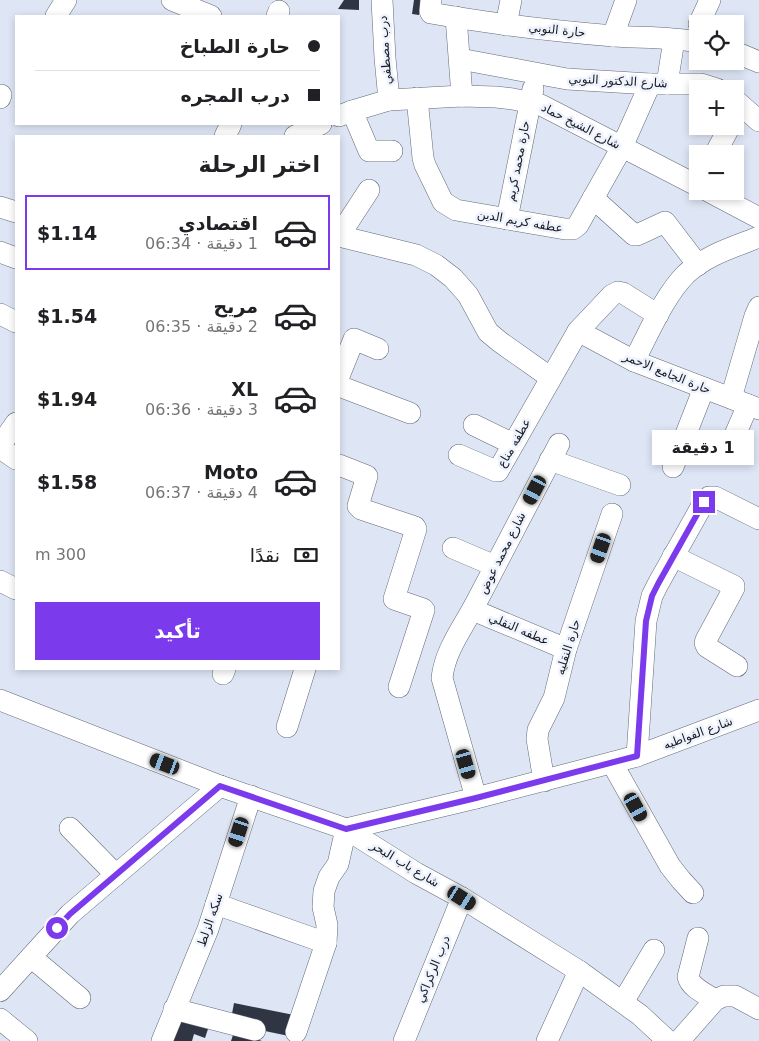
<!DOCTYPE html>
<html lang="ar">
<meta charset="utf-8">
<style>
body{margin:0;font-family:"DejaVu Sans",Cairo,sans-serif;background:#f2f2f2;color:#202124;direction:rtl;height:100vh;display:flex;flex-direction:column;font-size:19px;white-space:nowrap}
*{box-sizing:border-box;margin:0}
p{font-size:16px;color:#757577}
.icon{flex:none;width:28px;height:28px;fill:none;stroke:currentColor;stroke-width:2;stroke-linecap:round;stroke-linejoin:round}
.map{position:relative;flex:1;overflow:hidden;direction:ltr}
.panel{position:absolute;left:15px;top:135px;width:325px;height:535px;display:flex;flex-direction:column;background:#fff;border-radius:0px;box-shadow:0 2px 8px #0003;direction:rtl}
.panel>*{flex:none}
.hud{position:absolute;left:15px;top:15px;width:325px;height:110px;border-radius:0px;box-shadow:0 2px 8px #0003;direction:rtl;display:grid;align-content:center;height:110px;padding:0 20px;background:#fff}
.buttons{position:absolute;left:689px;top:15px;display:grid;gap:10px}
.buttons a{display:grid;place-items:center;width:55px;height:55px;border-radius:0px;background:#fff;box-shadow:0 2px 8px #0003;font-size:25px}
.end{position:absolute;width:22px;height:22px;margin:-11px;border:6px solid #7c3aed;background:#fff;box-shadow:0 0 0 2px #fff}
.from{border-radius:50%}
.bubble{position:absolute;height:35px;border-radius:0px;background:#fff;box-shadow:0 2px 8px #0003;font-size:16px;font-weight:800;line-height:35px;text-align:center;direction:rtl}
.car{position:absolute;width:15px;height:30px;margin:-15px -8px;border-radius:6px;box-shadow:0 0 4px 1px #0007;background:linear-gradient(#222 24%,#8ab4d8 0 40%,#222 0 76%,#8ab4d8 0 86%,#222 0)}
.hud b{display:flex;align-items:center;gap:18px;height:48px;font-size:19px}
.hud b+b{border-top:1px solid #e0e0e0}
.hud i{width:12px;height:12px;background:#202124}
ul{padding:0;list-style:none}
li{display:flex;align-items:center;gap:15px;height:75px;margin:0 10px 8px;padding:0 10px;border:2px solid transparent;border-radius:0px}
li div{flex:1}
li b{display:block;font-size:19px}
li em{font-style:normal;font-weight:800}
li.on{border-color:#7c3aed}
li>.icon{width:45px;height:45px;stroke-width:1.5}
h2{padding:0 20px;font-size:22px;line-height:60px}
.pay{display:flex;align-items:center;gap:12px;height:55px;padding:0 20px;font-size:19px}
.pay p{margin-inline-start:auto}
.action{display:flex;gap:10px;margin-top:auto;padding:10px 20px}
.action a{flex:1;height:58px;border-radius:0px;background:#7c3aed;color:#fff;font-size:20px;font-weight:800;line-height:58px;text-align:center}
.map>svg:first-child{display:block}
</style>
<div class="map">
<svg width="759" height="1041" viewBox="0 0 759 1041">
<rect width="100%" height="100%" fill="#dee6f6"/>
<g fill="#2f3542">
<path d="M344,0H359V10L338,9Z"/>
<path d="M414,0H421L419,15L412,14Z"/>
<path d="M234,1003L294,1015L289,1036L260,1030L231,1019Z"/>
<path d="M177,1013L210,1023L205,1038L194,1034L192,1041H168Z"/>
<path d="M234,1032L262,1041H231Z"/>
</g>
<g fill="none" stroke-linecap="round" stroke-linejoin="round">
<g stroke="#626977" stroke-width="22">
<g id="minor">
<path d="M172,0L211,16"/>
<path d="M382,0L385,58L389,100"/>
<path d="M431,0L430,11L431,13C492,24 553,31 614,36C641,38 670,37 698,42"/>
<path d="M56,16L66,0"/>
<path d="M277,16L279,11"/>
<path d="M456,17L462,96"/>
<path d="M699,24L710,0"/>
<path d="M506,25L511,0"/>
<path d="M613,36L626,0"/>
<path d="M735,52L759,62"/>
<path d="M460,59L567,79L650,84H701L717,89"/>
<path d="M667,84L674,40"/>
<path d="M0,98L1,95"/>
<path d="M417,98L423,158L425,165L443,202L456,210L565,229H573L578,225L622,147L650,84"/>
<path d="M735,100L759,121"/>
<path d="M352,111L369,151H392"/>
<path d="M339,116L352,111L389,100L462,96L496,97L513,99L541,105L698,186"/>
<path d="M225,136L231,124"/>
<path d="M295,136L321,124"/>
<path d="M715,154L730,126"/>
<path d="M708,191L759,218"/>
<path d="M593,198L634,235H637L665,222L698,265"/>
<path d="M0,207L16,212"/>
<path d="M507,219L533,89"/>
<path d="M339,236L416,255L436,265L453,278L468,295L488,332L500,342L551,378"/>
<path d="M339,236L369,190"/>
<path d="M0,252L16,258"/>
<path d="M0,314L16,322"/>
<path d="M578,331L634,361L759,409"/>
<path d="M634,361C649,333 664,296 686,274C706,255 734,247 759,237"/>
<path d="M339,376L354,339L378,349"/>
<path d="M339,386L410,413"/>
<path d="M731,398L755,316L759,307"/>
<path d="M474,425L513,444"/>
<path d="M0,446L16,423"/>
<path d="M0,448L16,459"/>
<path d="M728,451L748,405"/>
<path d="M459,455L496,471H498L578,331L612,295L618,292L623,293L658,315"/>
<path d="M550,460L620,485"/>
<path d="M339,465L367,476L358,506L361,509L415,527L416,529L394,599L423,609L424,610L399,687"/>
<path d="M673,467L704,388"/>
<path d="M453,548L495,566"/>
<path d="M673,556L734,586V588L706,640L705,643L707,647L737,666"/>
<path d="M0,581L16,589"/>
<path d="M473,610L566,649"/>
<path d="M223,674L225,669"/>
<path d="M0,700L220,786L346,829L416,873L462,898L579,971L640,1015L668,1041"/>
<path d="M287,727L305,669"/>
<path d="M637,756L646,621L652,596L658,584L704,502L709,497H715L759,519"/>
<path d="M612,763L670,866L681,880L693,893"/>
<path d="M544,781L537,739L538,730L554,698L566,649L612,514"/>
<path d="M476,798L442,678C445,649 465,625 478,599C505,547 532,496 559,444"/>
<path d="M70,828L116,875"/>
<path d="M216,904L326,943"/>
<path d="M698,938L688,977C691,988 706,994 715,1000"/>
<path d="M31,957L80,998"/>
<path d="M0,991L70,914L220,786"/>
<path d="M623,1002L654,950"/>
<path d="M174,1009L255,1030"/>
<path d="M0,1019L27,1041"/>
<path d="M296,1032L326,943L327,925L323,907L324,891L329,877L338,864L346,829L476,798L637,756L759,710"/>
<path d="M162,1041L208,929L251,796"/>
<path d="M404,1041L462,898"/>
<path d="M547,1041L579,971"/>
<path d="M679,1041L715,1000L724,996H735L759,1009"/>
</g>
</g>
<use href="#minor" stroke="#fff" stroke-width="21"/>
</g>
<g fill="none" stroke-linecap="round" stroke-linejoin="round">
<path stroke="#7c3aed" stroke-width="6" d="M57,928L70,914L220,786L346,829L476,798L637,756L646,621L652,596L658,584L704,502"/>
</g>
<g text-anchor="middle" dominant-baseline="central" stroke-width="5" stroke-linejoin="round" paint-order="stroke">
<g font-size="12" fill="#171a20" stroke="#eef3fd">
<text transform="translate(557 30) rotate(6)">حارة النوبي</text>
<text transform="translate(385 50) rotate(-94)">درب مصطفي</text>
<text transform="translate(618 81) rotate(3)">شارع الدكتور النوبي</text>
<text transform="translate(581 126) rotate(27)">شارع الشيخ حماد</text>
<text transform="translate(518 161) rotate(-79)">حارة محمد كريم</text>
<text transform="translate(520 221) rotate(10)">عطفه كريم الدين</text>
<text transform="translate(667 373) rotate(22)">حارة الجامع الاحمر</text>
<text transform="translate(514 443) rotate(-60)">عطفه مناع</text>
<text transform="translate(502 553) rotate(-63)">شارع محمد عوض</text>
<text transform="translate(519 629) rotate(23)">عطفه النقلي</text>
<text transform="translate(568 647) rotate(-73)">حارة النقليه</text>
<text transform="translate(698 733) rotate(-20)">شارع الفواطيه</text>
<text transform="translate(405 864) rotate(31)">شارع باب البحر</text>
<text transform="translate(210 920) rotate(-71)">سكه الزلط</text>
<text transform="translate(433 969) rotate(-68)">درب الركراكي</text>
</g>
</g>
</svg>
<div class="buttons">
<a><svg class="icon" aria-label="locate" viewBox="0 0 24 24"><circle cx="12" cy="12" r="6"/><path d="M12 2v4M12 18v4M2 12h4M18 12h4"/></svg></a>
<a>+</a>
<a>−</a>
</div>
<i class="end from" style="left:57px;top:928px"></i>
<i class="end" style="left:704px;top:502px"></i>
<div class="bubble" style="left:652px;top:430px;width:102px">1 دقيقة</div>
<i class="car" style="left:535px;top:490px;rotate:208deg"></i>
<i class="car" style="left:601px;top:548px;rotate:199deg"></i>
<i class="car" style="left:165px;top:764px;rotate:291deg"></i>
<i class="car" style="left:466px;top:764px;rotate:164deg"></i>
<i class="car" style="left:636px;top:807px;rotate:151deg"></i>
<i class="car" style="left:239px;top:832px;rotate:198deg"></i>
<i class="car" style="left:462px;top:898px;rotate:122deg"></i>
<div class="hud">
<b><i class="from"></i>حارة الطباخ</b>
<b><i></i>درب المجره</b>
</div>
<section class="panel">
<h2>اختر الرحلة</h2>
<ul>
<li class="on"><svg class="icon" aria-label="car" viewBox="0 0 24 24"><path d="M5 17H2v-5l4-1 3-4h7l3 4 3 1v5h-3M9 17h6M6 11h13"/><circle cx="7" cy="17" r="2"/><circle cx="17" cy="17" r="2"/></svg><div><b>اقتصادي</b><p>1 دقيقة · 06:34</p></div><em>$1.14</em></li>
<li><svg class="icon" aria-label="car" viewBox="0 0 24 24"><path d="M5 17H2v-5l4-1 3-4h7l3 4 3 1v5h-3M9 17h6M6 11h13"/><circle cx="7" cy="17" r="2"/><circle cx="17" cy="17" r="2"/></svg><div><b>مريح</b><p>2 دقيقة · 06:35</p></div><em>$1.54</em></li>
<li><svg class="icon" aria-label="car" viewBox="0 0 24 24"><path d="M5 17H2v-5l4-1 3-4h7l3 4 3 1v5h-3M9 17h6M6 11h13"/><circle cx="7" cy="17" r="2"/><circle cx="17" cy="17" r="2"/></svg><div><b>XL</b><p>3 دقيقة · 06:36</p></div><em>$1.94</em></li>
<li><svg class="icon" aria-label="car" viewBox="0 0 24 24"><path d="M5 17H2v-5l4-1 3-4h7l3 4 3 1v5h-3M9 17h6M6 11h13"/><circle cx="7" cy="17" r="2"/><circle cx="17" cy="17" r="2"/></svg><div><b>Moto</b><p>4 دقيقة · 06:37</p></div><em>$1.58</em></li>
</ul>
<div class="pay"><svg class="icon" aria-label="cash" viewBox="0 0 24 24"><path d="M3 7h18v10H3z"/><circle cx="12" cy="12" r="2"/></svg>نقدًا<p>300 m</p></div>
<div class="action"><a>تأكيد</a></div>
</section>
</div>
